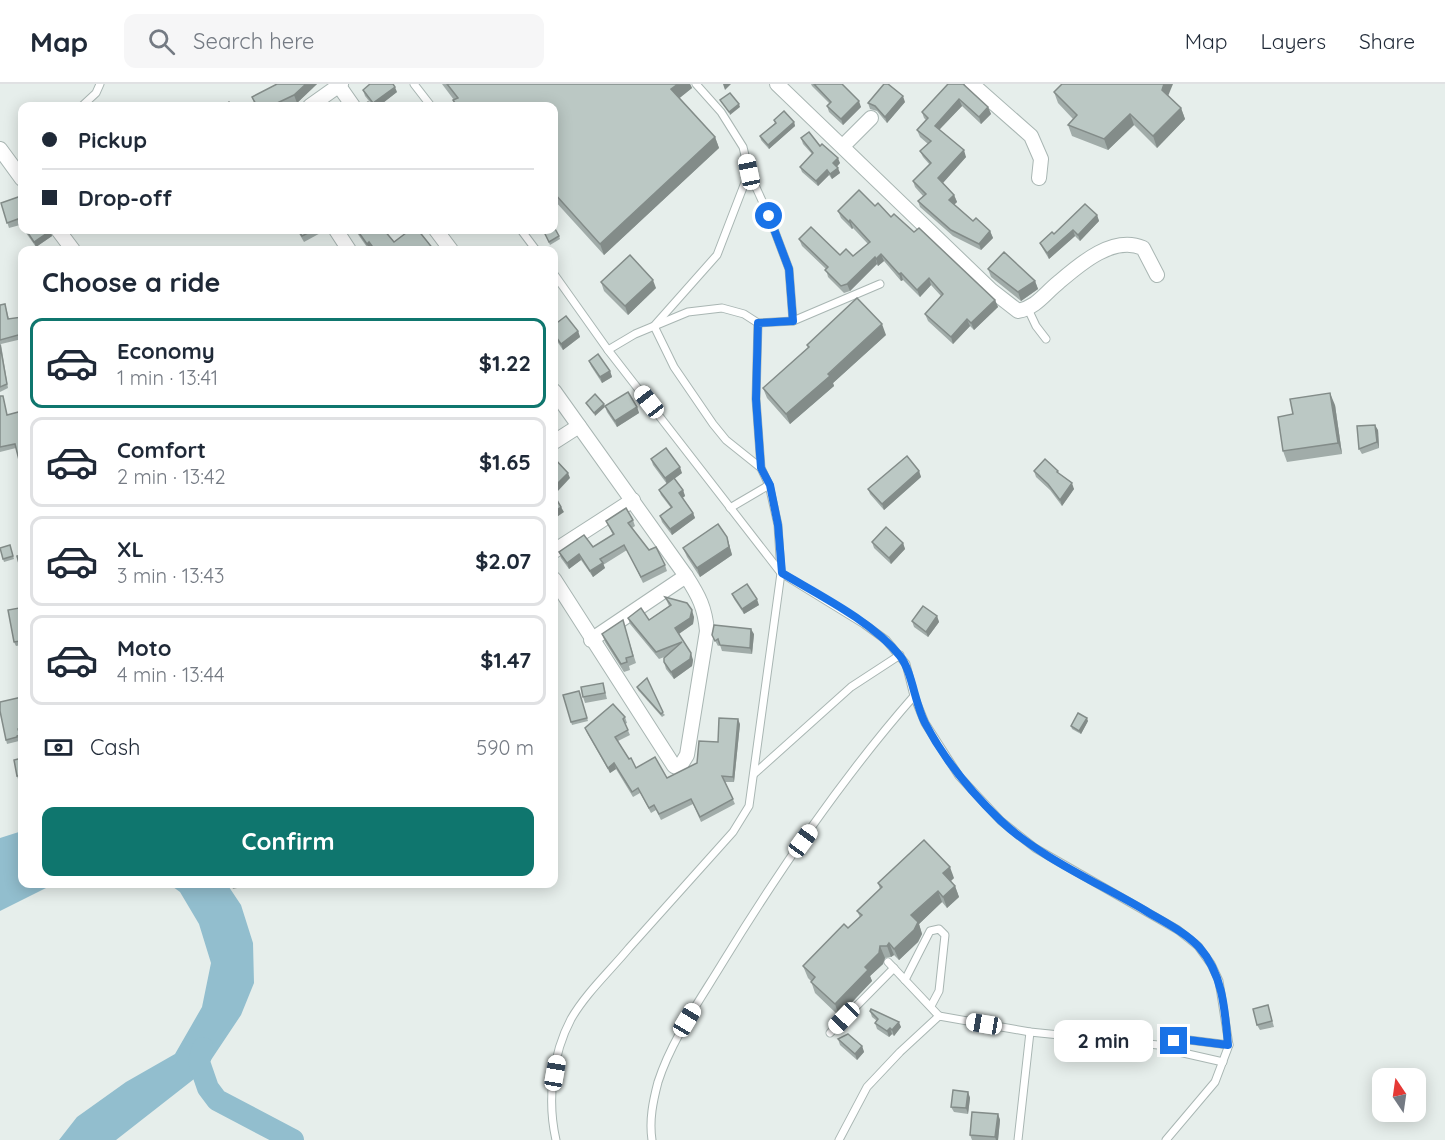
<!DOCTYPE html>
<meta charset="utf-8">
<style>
body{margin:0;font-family:Quicksand,sans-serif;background:#f6f6f7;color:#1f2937;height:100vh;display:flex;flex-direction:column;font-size:22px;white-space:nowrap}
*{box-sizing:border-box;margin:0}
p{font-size:20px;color:#747a83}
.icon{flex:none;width:33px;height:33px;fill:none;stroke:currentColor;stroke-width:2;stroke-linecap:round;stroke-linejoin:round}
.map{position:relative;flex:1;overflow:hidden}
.details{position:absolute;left:18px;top:162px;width:540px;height:642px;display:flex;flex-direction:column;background:#fff;border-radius:12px;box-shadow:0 3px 15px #0003}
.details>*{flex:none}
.top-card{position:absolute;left:18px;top:18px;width:540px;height:132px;border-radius:12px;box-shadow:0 3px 15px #0003;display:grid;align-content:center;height:132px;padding:0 24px;background:#fff}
.needle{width:39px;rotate:347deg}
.controls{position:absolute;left:1372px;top:984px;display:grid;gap:12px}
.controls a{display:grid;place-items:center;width:54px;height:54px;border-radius:12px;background:#fff;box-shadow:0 3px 15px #0003;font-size:30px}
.end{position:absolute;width:27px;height:27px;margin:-14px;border:8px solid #1a73e8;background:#fff;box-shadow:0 0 0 3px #fff}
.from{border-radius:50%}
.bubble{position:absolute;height:42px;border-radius:12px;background:#fff;box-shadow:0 3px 15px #0003;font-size:20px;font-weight:800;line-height:42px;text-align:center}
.car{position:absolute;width:18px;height:36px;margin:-18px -9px;border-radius:8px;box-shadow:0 0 4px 2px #0007;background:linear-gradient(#fff 24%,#345 0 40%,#fff 0 76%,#345 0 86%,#fff 0)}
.top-card b{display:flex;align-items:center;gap:21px;height:57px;font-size:22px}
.top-card b+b{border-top:2px solid #e0e1e3}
.top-card i{width:15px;height:15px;background:#1f2937}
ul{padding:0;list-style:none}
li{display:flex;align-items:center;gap:18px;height:90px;margin:0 12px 9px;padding:0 12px;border:3px solid #e0e1e3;border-radius:12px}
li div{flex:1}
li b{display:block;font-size:22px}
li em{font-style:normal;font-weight:800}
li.on{border-color:#0f766e}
li>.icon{width:54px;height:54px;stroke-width:1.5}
h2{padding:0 24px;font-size:27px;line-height:72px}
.pay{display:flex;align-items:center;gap:15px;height:66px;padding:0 24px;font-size:22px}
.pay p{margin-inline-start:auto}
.cta{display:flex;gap:12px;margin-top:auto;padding:12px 24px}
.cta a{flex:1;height:69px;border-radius:12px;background:#0f766e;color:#fff;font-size:24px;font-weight:800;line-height:69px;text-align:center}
header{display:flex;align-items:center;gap:36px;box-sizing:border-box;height:84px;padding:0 30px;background:#fff;border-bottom:2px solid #e0e1e3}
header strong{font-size:28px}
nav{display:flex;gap:33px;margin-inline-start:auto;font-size:21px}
.search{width:420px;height:54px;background:#f6f6f7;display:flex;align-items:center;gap:15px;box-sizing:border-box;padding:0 21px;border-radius:12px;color:#747a83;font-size:22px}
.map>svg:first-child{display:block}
</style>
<header>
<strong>Map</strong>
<div class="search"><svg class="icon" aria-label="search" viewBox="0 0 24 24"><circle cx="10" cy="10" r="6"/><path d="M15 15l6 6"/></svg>Search here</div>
<nav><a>Map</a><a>Layers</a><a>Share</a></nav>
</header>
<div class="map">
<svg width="1445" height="1056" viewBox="0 0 1445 1056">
<rect width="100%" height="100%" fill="#e6eeeb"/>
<g fill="#92bece">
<path d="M22,747V800H54L0,827V754Z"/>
<path d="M169,800H227L241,821L253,859L254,899L241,931L203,988L116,1056H59L77,1033L126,998L175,970L202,923L211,879L199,840L180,808Z"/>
</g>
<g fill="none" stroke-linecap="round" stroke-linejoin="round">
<path stroke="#92bece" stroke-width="22" d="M203,964L199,978L208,1004L217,1016L293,1056"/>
<g stroke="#a9b6b3" stroke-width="9">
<g id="lane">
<path d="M414,0L431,22"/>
<path d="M696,0L721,28L743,63L749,88L769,132L789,185L793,237"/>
<path d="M82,22L96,9L100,0"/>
<path d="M749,88L717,171L654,242L674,283L713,340L726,356L761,384"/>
<path d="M521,146L536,166"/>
<path d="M554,190L608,266L781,489L864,540L886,556L906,580L914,612C842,694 780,785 723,878C700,916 672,955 658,998C653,1017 649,1036 652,1056"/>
<path d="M1028,225L1036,242L1046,255"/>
<path d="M608,266L635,250L688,228L722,224L744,230L758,239L793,237L880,200"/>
<path d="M730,424L769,401L761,384L756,315L758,239"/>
<path d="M914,612L925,639L959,692L1001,737L1035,764L1178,846L1198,862L1211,880L1219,897L1229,961L1215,998L1166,1056"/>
<path d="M754,690L851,603L900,571"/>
<path d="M888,878L939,932"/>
<path d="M905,896L930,847L939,845L945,851L939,907L931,922"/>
<path d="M830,949L894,884"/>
<path d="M1168,962L1181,955L1229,961"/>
<path d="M556,1056C547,1017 552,971 571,935C586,909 610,887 629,864C664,825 698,787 733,748L749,722L781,489L778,441L769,401"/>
<path d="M839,1056L867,1003L900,968L939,932L1030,948L1168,962L1179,968L1223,978"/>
<path d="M1018,1056L1030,948"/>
</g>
</g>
<g stroke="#a9b6b3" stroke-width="16">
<g id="street">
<path d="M777,0L991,206L1018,227C1037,223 1044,210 1059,198C1080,180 1113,151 1143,164L1157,191"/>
<path d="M972,0L1031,52L1041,75L1039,94"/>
<path d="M339,2L353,22"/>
<path d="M310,22L341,0"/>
<path d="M843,62L871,34"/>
<path d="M0,65L22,95"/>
<path d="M58,146L73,166"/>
<path d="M336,146L349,166"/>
<path d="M436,146L451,166"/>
<path d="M554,307L686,492C699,512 705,524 707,547L687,671L679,684L674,682L554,495"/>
<path d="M554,358L579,342"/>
<path d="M554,467L633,416"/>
<path d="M591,556L686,492"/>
</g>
</g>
<use href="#lane" stroke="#fff" stroke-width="7"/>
<use href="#street" stroke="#fff" stroke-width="14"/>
</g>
<g fill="#a1aca9">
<path d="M277,0H317L297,19L289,22H255L252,13Z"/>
<path d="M442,0H690L692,4L679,14L715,53L719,64L604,171L554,116V22H455L453,16H454Z"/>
<path d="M811,0H842L861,23L843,41L829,28L827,22L830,20L812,2Z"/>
<path d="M948,0L988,23L991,30L981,40L962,22L939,46L966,73L943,99L954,111L957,118L954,120L973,137L990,147L993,154L981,166L953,152L920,123L918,117L923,112L915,103L913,97L930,81L923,73L920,67L928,60L920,53L917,46L926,36L924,34L922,28Z"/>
<path d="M363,6L397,8L379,22H373L365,12Z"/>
<path d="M1054,8L1168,12L1181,24L1185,35L1157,64L1134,41L1108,66L1072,52L1068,41L1073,35L1058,19Z"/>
<path d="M905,18L887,39L877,27L870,25L868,19Z"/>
<path d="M774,36L794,38L795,42L769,65L761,56L760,52L775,39Z"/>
<path d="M801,54L820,62L840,79L837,83L840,89L832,95L829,91L818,102L802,88L800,83L812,70L803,60Z"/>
<path d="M22,115V144L20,141L9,144L1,119Z"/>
<path d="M875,122L914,148L995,216L998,223L974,246L970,242L953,260L928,237L925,230L941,212L931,201L920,213L903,196L901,197L884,177L878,182L877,180L850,207L844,209L828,193L826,185L802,162L799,155L840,171L853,172L868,160L853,144L852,145L841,134L838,127Z"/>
<path d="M1097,131L1099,137L1080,157L1075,152L1049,175L1043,165L1040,159L1054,150Z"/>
<path d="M24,146H50L52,152L36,163Z"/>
<path d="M297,146H326L304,158Z"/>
<path d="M355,146H384L394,158L418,146L434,166H373L372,164L369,166Z"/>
<path d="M544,148L559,152L560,155L550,161Z"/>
<path d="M988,185L1035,197L1038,205L1021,217L991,193Z"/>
<path d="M601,198L656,204L628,231L604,207Z"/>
<path d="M5,220L9,235L22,233V255L1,260L8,304L0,308V221Z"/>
<path d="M554,241L578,247L580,253L563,266L554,253Z"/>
<path d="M886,251L833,299L834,302L790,340L767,314L763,304L808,264L807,261Z"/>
<path d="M589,277L610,287L612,293L602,299L591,282Z"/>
<path d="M0,312L4,316L7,331L22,327V384H21L16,364L0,368Z"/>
<path d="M1335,321L1342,370L1287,378L1283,367Z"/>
<path d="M605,322L637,323L639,329L617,343L607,328Z"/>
<path d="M1378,346L1379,364L1362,370L1359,365Z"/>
<path d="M651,375L682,389L674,395L683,406L685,412L682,414L693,429L695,434L672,451L662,438L660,432L671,424L661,411L659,406L667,400L653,381Z"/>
<path d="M919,387L921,393L884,426L870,410L868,405Z"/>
<path d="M1034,387L1059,390L1074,405L1062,422L1050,406L1036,393Z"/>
<path d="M633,436L635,442L632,444L649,466L665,481L667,487L643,499L627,466L603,481L605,484L593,493L581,476L569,485L561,474L559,468L593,463L613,451L606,437Z"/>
<path d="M727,453L732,471L700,493L687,473L683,464Z"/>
<path d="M872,458L903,459L905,465L891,480L874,464Z"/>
<path d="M10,461L14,475L4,478L3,475Z"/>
<path d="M732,510L759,521L744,530L734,515Z"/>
<path d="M665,513L694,533L693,540L679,550L693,576L692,582L674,595L666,585L664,578L667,572L659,575L630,540L628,534L649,536L669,522Z"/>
<path d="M20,527L22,539V569L21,561L16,562L14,558Z"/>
<path d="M937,532L939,538L928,553L914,543L912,537Z"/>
<path d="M625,544L636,579L629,582L630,586L624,588L605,558L602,550Z"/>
<path d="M754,550L752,570L722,567L720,561L718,562L712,551Z"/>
<path d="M603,599L607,615L585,619L583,613Z"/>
<path d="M637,603L665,631L662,633L638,606Z"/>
<path d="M579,607L588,637L572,641L571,638Z"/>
<path d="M22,613V648L20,649L21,655H18L19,657L7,660L6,656Z"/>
<path d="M625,633L627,639L625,640L630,651L618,657L629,675L636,684L667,694L697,679L718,658L740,640L734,698H725L735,720L701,738L693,720L661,736L656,726L651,729L640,709L633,713L616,685L610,689L587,649L585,644Z"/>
<path d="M1088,637L1081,650L1072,645L1071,642Z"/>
<path d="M22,674V694L18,695L17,692Z"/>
<path d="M954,794L950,797L955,802L959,813L947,824L942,818L919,840L922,850L918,858L899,876L894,871L891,873L885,874L883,880L870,892L872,897L839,932L815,909L811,897L808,894L803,882L860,833L857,827L880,805L878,799Z"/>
<path d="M231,800H254L233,805Z"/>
<path d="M268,800H279L269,803Z"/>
<path d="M1268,921L1274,943L1260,946L1257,941Z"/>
<path d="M870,927L901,943L894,952L892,950L889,953L877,945L875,939L877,937L872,933Z"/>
<path d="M838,955L862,962L864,968L857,976L840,961Z"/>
<path d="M968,1008L970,1014L968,1030L954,1028L951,1023Z"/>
<path d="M998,1030L1000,1036L998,1056H972L970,1051Z"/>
</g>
<g fill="#838c89">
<path d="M306,0H317L297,19L294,11Z"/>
<path d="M678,0H690L692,4L676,17L671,5Z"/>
<path d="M723,0H731L725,6Z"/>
<path d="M1164,0H1173L1166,17L1162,6Z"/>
<path d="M395,3L397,8L379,22H374L373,19Z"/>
<path d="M903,12L905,18L887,39L885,33Z"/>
<path d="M959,15L962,22L937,48L935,42Z"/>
<path d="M859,17L861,23L843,41L841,35Z"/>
<path d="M739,20L740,23L730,31L729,28Z"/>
<path d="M988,23L991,30L981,40L979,33Z"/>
<path d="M1181,24L1185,35L1157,64L1153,52Z"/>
<path d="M1130,30L1134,41L1108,66L1104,55Z"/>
<path d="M794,38L795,42L769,65L768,61Z"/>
<path d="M715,53L719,64L604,171L600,160Z"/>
<path d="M964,66L966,73L941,101L938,94Z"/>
<path d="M838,74L840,79L835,84L833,79Z"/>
<path d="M838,84L840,89L832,95L830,90Z"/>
<path d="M827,86L829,91L818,102L816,97Z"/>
<path d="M954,111L957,118L952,123L949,116Z"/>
<path d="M1097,131L1099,137L1080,157L1078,151Z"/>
<path d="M850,136L853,144L852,145L849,138Z"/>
<path d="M50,146L52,152L36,163L34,158Z"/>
<path d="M1073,146L1075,152L1049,175L1047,169Z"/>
<path d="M990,147L993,154L981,166L979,160Z"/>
<path d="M369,158L372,164L369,166L367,160Z"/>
<path d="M881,170L884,177L878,182L876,175Z"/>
<path d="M875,173L877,180L850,207L847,200Z"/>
<path d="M901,189L903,196L901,197L899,190Z"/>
<path d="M929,194L931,201L920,213L917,206Z"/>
<path d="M653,196L656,204L628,231L625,222Z"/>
<path d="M1035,197L1038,205L1021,217L1018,208Z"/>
<path d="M995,216L998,223L974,246L971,239Z"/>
<path d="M967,235L970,242L953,260L951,253Z"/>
<path d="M882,240L886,251L833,299L834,302L790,340L786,330Z"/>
<path d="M578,247L580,253L563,266L561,260Z"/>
<path d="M610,287L612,293L602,299L600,293Z"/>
<path d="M1330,309L1335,321L1342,370L1338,359Z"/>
<path d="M604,320L605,323L595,332L594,329Z"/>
<path d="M637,323L639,329L617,343L615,337Z"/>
<path d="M1375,341L1378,346L1379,364L1377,358Z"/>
<path d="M680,383L682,389L667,400L665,394Z"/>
<path d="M919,387L921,393L884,426L882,420Z"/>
<path d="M568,389L570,394L557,408L555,402Z"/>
<path d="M1072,399L1074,405L1062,422L1060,416Z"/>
<path d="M683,406L685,412L681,415L679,409Z"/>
<path d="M561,423L564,428L554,435V428Z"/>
<path d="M693,429L695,434L672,451L670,445Z"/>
<path d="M727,453L732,471L700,493L697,484Z"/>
<path d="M903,459L905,465L891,480L889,474Z"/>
<path d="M579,470L581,476L569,485L567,479Z"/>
<path d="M603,479L605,484L593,493L590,487Z"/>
<path d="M757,515L759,521L744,530L742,525Z"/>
<path d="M692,526L694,533L693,540L677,551L675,544Z"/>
<path d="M937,532L939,538L928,553L926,548Z"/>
<path d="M751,545L754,550L752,570L750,564Z"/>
<path d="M691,569L693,576L692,582L674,595L671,588Z"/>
<path d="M1087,634L1088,637L1081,650L1079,647Z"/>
<path d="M738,635L740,640L734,698L733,693Z"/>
<path d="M614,679L616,685L610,689L608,684Z"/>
<path d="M950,783L954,794L947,801L943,789Z"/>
<path d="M955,802L959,813L947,824L943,813Z"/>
<path d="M938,807L942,818L919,840L922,850L918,858L899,876L894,865L911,831Z"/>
<path d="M889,859L894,871L891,873L887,862Z"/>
<path d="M880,862L885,874L883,880L870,892L872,897L839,932L835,920Z"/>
<path d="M899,938L901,943L894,952L892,946Z"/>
<path d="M890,944L892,950L889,953L887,947Z"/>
<path d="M862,962L864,968L857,976L855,970Z"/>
<path d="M968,1008L970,1014L968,1030L966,1024Z"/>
<path d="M998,1030L1000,1036L998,1056H996L995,1053Z"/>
</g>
<g fill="#bbc8c4" stroke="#838c89" stroke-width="1.5">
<path d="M277,0H306L294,11L271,22H257L252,13Z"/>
<path d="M370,0H393L395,3L373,19L363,6Z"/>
<path d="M447,0H678L671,5L715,53L600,160L554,109V22H457L453,16L458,14Z"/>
<path d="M814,0H842L859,17L841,35L827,22L831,18Z"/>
<path d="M884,0H888L903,12L885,33L875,22L868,19Z"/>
<path d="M948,0H963L988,23L979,33L959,15L935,42L964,66L938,94L954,111L949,116L973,137L976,134L990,147L979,160L951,146L918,117L926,110L913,97L931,79L920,67L931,57L917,46L928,34L922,28Z"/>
<path d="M1062,0H1164L1162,6L1181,24L1153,52L1130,30L1104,55L1068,41L1077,31L1054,8Z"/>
<path d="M730,9L739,20L729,28L720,16Z"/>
<path d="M229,18L233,22H224Z"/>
<path d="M368,18L371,22H362Z"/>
<path d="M421,19L423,22H416Z"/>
<path d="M784,27L794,38L768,61L760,52L776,39L774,36Z"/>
<path d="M809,48L820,62L822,60L838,74L833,79L838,84L830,90L827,86L816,97L800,83L813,69L801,54Z"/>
<path d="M859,106L875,122L878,119L891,133L894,130L914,148L919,144L995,216L971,239L967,235L951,253L925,230L943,210L929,194L917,206L901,189L899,190L881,170L876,175L875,173L847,200L841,202L825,186L828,183L799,155L811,143L840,171L846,165L853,172L870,158L850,136L849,138L838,127Z"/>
<path d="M21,112L22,115V141L18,135L7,139L1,119Z"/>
<path d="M1085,120L1097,131L1078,151L1073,146L1047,169L1040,159L1052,148L1054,150Z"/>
<path d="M554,143L559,152L549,158L544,148L549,146H554Z"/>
<path d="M26,146H49L50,147L34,158Z"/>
<path d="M298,146H314L302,152Z"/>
<path d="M357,146H384L394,158L410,146H418L434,166H375L369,158L367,160Z"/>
<path d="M1004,168L1035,197L1018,208L988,185Z"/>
<path d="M630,171L653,196L625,222L601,198Z"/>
<path d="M857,214L882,240L828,290L830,292L786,330L763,304L809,263L807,261Z"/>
<path d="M5,220L8,235L22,233V250L0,256V221Z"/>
<path d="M566,232L578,247L561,260L554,250V241Z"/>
<path d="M0,261L7,300L0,303Z"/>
<path d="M598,270L610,287L600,293L589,277Z"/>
<path d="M628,308L637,323L615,337L605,322Z"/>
<path d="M1330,309L1338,359L1283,367L1278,333L1293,330L1290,315Z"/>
<path d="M595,310L604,320L594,329L586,319Z"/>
<path d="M0,312H3L7,331L22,327V380H20L15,360L0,363Z"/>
<path d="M1375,341L1377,358L1359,365L1357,342Z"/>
<path d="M666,364L680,383L665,394L651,375Z"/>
<path d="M907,372L919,387L882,420L868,405Z"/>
<path d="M554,374L568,389L555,402L554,401Z"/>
<path d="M1045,375L1058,387L1057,388L1072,399L1060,416L1048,400L1034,387Z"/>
<path d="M674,394L683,406L679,409L693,429L670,445L660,432L672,423L659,406Z"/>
<path d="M554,411L561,423L554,428Z"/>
<path d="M626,424L633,436L628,439L649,466L656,463L665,481L641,493L624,461L600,475L603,479L590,487L579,470L567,479L559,468L584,451L593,463L614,450L606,437Z"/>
<path d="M718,440L727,453L729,463L697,484L683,464Z"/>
<path d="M886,443L903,459L889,474L872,458Z"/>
<path d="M10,461L13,472L3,475L0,464Z"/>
<path d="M22,471V487H21L17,472Z"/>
<path d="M747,500L757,515L742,525L732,510Z"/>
<path d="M665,513L687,519L692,526L690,534L675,544L691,569L690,575L671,588L664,578V574L682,558L656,568L628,534L641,524L649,536L671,521Z"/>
<path d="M923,522L937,532L926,548L912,537Z"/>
<path d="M19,524L22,542V569L20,557L14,558L8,526Z"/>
<path d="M623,536L633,572L626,574L627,578L621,580L602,550Z"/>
<path d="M714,541L751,545L750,564L720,561L718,555L715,557L712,551Z"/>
<path d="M647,594L663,628L661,630L637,603Z"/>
<path d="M603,599L605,609L583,613L581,603Z"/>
<path d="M579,607L587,634L571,638L563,611Z"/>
<path d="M22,613V644L18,645L20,651L17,652V653L6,656L0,627V618Z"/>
<path d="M613,620L625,633L623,635L628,646L615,653L629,675L631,674L636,684L655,673L667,694L697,679L699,657L718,658L719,634L738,635L733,693L722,692L733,715L700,733L691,715L659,730L654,721L649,724L638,704L632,708L614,679L608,684L585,644Z"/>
<path d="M1078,629L1087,634L1079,647L1071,642Z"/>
<path d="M22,674V691L17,692L14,676Z"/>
<path d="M924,756L950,783L943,789L955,802L943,813L938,807L911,831L918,838L914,846L894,865L889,859L887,862H880L879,869L865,883L868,886L835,920L811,898L815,893L803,882L844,840L848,844L862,831L857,827L882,803L878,799Z"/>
<path d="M1268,921L1272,937L1257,941L1253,925Z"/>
<path d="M871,925L899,938L892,946L890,944L887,947L875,939L878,935L870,927Z"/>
<path d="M848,950L862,962L855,970L838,955Z"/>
<path d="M953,1006L968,1008L966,1024L951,1023Z"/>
<path d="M972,1028L998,1030L995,1053L970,1051Z"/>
</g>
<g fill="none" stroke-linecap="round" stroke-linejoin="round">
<path stroke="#1a73e8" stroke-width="8" d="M769,132L789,185L793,237L758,239L756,315L761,384L770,401L778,441L782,489C819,511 873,538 900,572C912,587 915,620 925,639C944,675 971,708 1000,736C1040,774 1099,799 1146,827C1164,838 1185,848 1199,863C1223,890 1225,926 1228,961L1181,955L1174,957"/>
</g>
</svg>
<div class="controls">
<a><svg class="needle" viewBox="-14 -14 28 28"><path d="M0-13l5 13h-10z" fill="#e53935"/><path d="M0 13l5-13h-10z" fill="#747a83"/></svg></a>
</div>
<i class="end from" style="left:769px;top:132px"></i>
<i class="end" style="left:1174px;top:957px"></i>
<div class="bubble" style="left:1054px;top:936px;width:99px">2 min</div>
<i class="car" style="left:749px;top:88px;rotate:348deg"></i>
<i class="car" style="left:649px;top:318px;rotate:322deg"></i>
<i class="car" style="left:803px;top:757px;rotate:36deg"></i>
<i class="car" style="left:844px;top:934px;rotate:224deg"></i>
<i class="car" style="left:687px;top:936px;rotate:31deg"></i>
<i class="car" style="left:984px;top:940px;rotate:280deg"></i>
<i class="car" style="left:555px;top:989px;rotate:10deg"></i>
<div class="top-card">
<b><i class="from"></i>Pickup</b>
<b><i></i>Drop-off</b>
</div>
<section class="details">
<h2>Choose a ride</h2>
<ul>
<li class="on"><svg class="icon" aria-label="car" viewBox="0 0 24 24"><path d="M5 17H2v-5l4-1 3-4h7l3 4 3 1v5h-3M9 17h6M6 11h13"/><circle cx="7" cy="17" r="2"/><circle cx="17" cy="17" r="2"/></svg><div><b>Economy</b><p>1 min · 13:41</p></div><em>$1.22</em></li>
<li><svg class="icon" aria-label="car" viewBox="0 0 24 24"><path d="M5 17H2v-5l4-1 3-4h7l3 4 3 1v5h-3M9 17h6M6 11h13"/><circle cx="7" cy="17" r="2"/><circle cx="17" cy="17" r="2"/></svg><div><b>Comfort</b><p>2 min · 13:42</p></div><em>$1.65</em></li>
<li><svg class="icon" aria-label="car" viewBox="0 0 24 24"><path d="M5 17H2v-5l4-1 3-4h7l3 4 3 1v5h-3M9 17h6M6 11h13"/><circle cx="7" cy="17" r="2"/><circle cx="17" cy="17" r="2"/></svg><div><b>XL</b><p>3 min · 13:43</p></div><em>$2.07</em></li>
<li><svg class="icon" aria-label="car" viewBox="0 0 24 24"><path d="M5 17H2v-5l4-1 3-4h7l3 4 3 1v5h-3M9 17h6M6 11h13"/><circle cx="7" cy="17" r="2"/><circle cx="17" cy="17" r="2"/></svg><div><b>Moto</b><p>4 min · 13:44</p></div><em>$1.47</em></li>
</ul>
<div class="pay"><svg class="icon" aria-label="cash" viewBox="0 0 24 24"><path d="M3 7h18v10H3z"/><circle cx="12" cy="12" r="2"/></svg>Cash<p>590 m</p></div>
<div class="cta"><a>Confirm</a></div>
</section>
</div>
